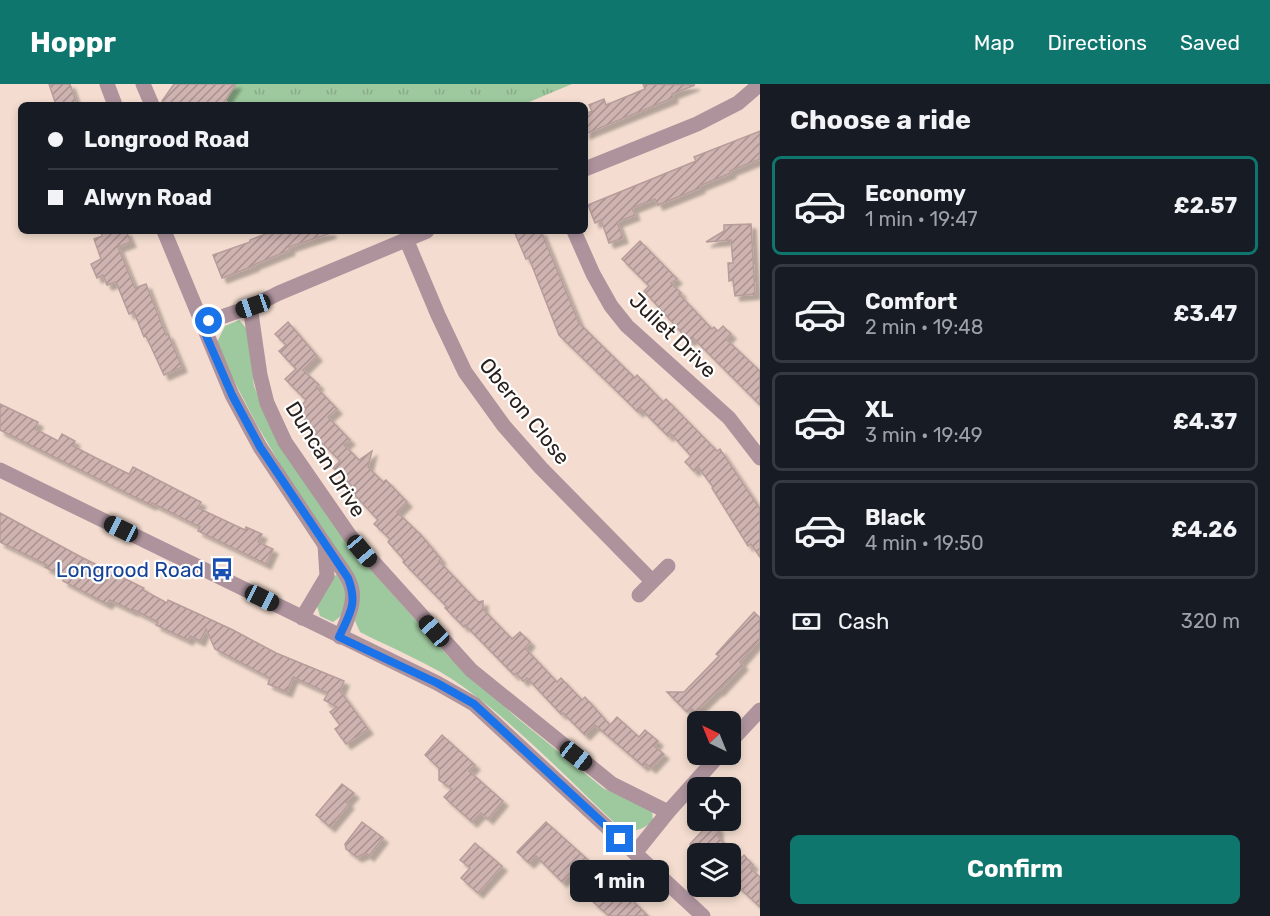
<!DOCTYPE html>
<meta charset="utf-8">
<style>
body{margin:0;font-family:Rubik,sans-serif;background:#242831;color:#f1f3f6;height:100vh;display:flex;flex-direction:column;font-size:22px;white-space:nowrap}
*{box-sizing:border-box;margin:0}
p{font-size:20px;color:#9ea1a6}
.icon{flex:none;width:33px;height:33px;fill:none;stroke:currentColor;stroke-width:2;stroke-linecap:round;stroke-linejoin:round}
.map{position:relative;flex:1;overflow:hidden}
.side{display:flex;flex-direction:column;background:#171b24;width:510px}
.side>*{flex:none}
.guide{position:absolute;left:18px;top:18px;width:570px;height:132px;border-radius:9px;box-shadow:0 3px 9px #0003;display:grid;align-content:center;height:132px;padding:0 30px;background:#171b24}
.needle{width:39px;rotate:317deg}
.fabs{position:absolute;left:687px;top:627px;display:grid;gap:12px}
.fabs a{display:grid;place-items:center;width:54px;height:54px;border-radius:9px;background:#171b24;box-shadow:0 3px 9px #0003;font-size:30px}
.end{position:absolute;width:27px;height:27px;margin:-14px;border:8px solid #1a73e8;background:#fff;box-shadow:0 0 0 3px #fff}
.from{border-radius:50%}
.bubble{position:absolute;height:42px;border-radius:9px;background:#171b24;box-shadow:0 3px 9px #0003;font-size:20px;font-weight:700;line-height:42px;text-align:center}
.car{position:absolute;width:18px;height:36px;margin:-18px -9px;border-radius:8px;box-shadow:0 0 4px 2px #0007;background:linear-gradient(#222 24%,#8ab4d8 0 40%,#222 0 76%,#8ab4d8 0 86%,#222 0)}
.guide b{display:flex;align-items:center;gap:21px;height:57px;font-size:22px}
.guide b+b{border-top:2px solid #363941}
.guide i{width:15px;height:15px;background:#f1f3f6}
ul{padding:0;list-style:none}
li{display:flex;align-items:center;gap:18px;height:99px;margin:0 12px 9px;padding:0 18px;border:3px solid #363941;border-radius:9px}
li div{flex:1}
li b{display:block;font-size:22px}
li em{font-style:normal;font-weight:700}
li.current{border-color:#0f766e}
li>.icon{width:54px;height:54px;stroke-width:1.5}
h2{padding:0 30px;font-size:27px;line-height:72px}
.pay{display:flex;align-items:center;gap:15px;height:66px;padding:0 30px;font-size:22px}
.pay p{margin-inline-start:auto}
.cta{display:flex;gap:12px;margin-top:auto;padding:12px 30px}
.cta a{flex:1;height:69px;border-radius:9px;background:#0f766e;color:#fff;font-size:24px;font-weight:700;line-height:69px;text-align:center}
header{display:flex;align-items:center;gap:36px;box-sizing:border-box;height:84px;padding:0 30px;background:#0f766e;color:#fff}
header strong{font-size:28px}
nav{display:flex;gap:33px;margin-inline-start:auto;font-size:21px}
main{display:flex;flex:1;min-height:0}
.map>svg:first-child{display:block}
</style>
<header>
<strong>Hoppr</strong>
<nav><a>Map</a><a>Directions</a><a>Saved</a></nav>
</header>
<main>
<div class="map">
<svg width="760" height="832" viewBox="0 0 760 832">
<defs>
<pattern id="park-tufts" width="24" height="20" patternUnits="userSpaceOnUse" patternTransform="scale(1.5)"><rect width="24" height="20" fill="#9ec89d"/><path d="M3 7l-1-3M5 7V3M7 7l1-3M15 17l-1-3M17 17v-4M19 17l1-3" fill="none" stroke="#88ac87"/></pattern>
<pattern id="building-hatch" width="6" height="6" patternUnits="userSpaceOnUse" patternTransform="scale(1.5)"><rect width="6" height="6" fill="#ceb3b1"/><path d="M-1 1l2-2M0 6l6-6M5 7l2-2" fill="none" stroke="#a7918f"/></pattern>
<filter id="shadow"><feDropShadow dx="5" dy="5" stdDeviation="1.5" flood-color="#0004"/></filter>
</defs>
<rect width="100%" height="100%" fill="#f4ddd0"/>
<g fill="#9ec89d">
<path d="M239,236L247,245L254,302L271,345L353,466L448,572L516,633L603,704L652,727L653,737C641,747 633,749 619,743C569,696 521,645 465,604C434,581 395,566 360,548L355,537L358,526L289,395L257,341L232,293L217,258L225,242Z"/>
<path d="M337,491C348,508 352,526 333,538L320,532L317,522L332,492Z"/>
</g>
<path fill="url(#park-tufts)" d="M236,0H572L522,21H233L226,16Z"/>
<g fill="url(#building-hatch)" stroke="#b79d9a" stroke-width="1.5" filter="url(#shadow)">
<path d="M49,0H70L77,21H56Z"/>
<path d="M174,0H236L222,21H169L162,17Z"/>
<path d="M643,0L695,1L672,10L673,14L585,50V30L592,27L589,21L604,15L606,21L645,5Z"/>
<path d="M760,47V75L730,87L731,89L699,102L700,104L658,121L655,115L632,124L635,131L617,138L623,154L609,159L601,136L595,139L588,121L696,77L694,73Z"/>
<path d="M751,140L755,210L735,212L733,196L729,197L728,179H733L731,156L706,158L724,147V141Z"/>
<path d="M100,147H126L131,158L118,163L135,204L146,200L166,251L168,250L182,283L164,291L146,252L144,253L134,228L129,230L116,198L107,201L103,191L97,194L91,180L101,175L94,155L102,152Z"/>
<path d="M273,147H330L331,149L289,163L290,166L253,181L254,182L222,194L213,171L250,158V156Z"/>
<path d="M514,147H541L579,239L635,294L637,291L663,318L666,315L717,367L720,365L760,425V473L751,460L748,462L712,404L713,403L698,383L694,387L685,378L691,372L671,350L668,352L641,325L638,328L559,251L529,174L526,175Z"/>
<path d="M640,157L677,195L671,199L681,209L679,210L712,245L714,243L718,247L723,242L731,250L726,255L760,287V321L693,254L689,257L644,207L649,202L622,175Z"/>
<path d="M288,238L317,272L303,286L319,301L316,303L337,325L328,333L350,356L344,361L359,376L372,367L368,383L383,398L386,396L407,418L397,428L421,451L441,475L439,477L475,515L478,518L483,517V525L512,555L520,548L530,558L525,564L557,598L561,594L582,616L585,613L610,641L617,633L639,653L645,646L658,657L654,662L664,670L651,684L646,680L643,682L595,641L585,651L563,629L561,630L527,594L523,597L516,589L514,591L465,541L464,543L445,524L447,523L403,478L404,476L388,458L390,455L374,440L378,436L350,406L353,404L351,401L333,384L340,377L314,351L317,348L300,331L306,325L302,321L306,316L285,295L296,285L279,267L286,261L275,250Z"/>
<path d="M0,320L38,338L35,345L58,357L62,350L75,357L73,362L96,374L129,390L133,383L201,418L198,424L245,446L246,443L262,450L258,458L273,465L266,480L198,447L200,443L152,419L151,421L112,402L0,346Z"/>
<path d="M0,429L81,473L144,504L143,506L167,519L168,516L192,527L233,546L276,569L344,597L340,607L368,645L346,660L335,645L340,641L330,628L337,623L324,616L328,609L293,593L287,608L268,600L270,594L215,565L206,545L200,557L190,552L188,556L156,541L158,538L134,526L133,527L110,516L107,520L63,497L65,493L45,483L47,481L0,458Z"/>
<path d="M754,528L760,534V555L740,578L743,581L719,607L718,606L695,628L691,624L687,628L667,608H684L719,572L716,570Z"/>
<path d="M442,651L475,681L469,687L503,717L488,735L481,729L472,738L444,713L452,705L439,696V684L425,671Z"/>
<path d="M342,700L354,709L346,718L349,720L330,743L316,731Z"/>
<path d="M362,738L383,754L369,772L366,769L357,773L346,765L345,760Z"/>
<path d="M546,738L626,810L648,832H609L592,817L599,810L573,786L562,798L536,772L529,779L517,768Z"/>
<path d="M709,740H714L718,744V753L740,775L744,771L753,781L750,784L760,793V823L730,795V770H700L690,760Z"/>
<path d="M475,759L502,782L478,809L461,794L470,784L460,776Z"/>
</g>
<g fill="none" stroke-linecap="round" stroke-linejoin="round">
<g stroke="#ae939d" stroke-width="15">
<path d="M107,0L115,21"/>
<path d="M143,0L152,21"/>
<path d="M585,85L697,40L738,19L760,0"/>
<path d="M164,147L232,311L260,363L325,461"/>
<path d="M574,147L593,190L611,222L627,242L729,334L760,374"/>
<path d="M406,155L438,231L465,288L504,342L541,384L652,497"/>
<path d="M253,222L251,229L260,291L267,319L285,358L350,452L471,586L612,700L668,728"/>
<path d="M201,240L253,222L279,209L427,147"/>
<path d="M0,386L437,599L474,620L703,832"/>
<path d="M639,511L668,482"/>
<path d="M302,534L327,492L325,461C354,503 362,504 340,553"/>
<path d="M730,658L760,626"/>
<path d="M635,769L668,728L720,670"/>
</g>
</g>
<g fill="none" stroke-linecap="round" stroke-linejoin="round">
<path stroke="#1a73e8" stroke-width="8" d="M209,237L201,240L232,311L260,363L348,494C358,520 350,529 339,553L437,599L474,620L620,755"/>
</g>
<defs>
<g id="bus-bare" transform="scale(1.8)"><path d="M-5-6H5V4H4V6H2V4H-2V6H-4V4H-5ZM-3.5-4V0h7V-4ZM-3.5 1.2v1.5H-2V1.2ZM2 1.2v1.5H3.5V1.2Z" fill="#1a4fb4" stroke="#fff" stroke-width="2.5" paint-order="stroke"/></g>
</defs>
<g fill-rule="evenodd">
<use href="#bus-bare" x="222" y="485"/>
</g>
<g text-anchor="middle" dominant-baseline="central" stroke-width="4.5" stroke-linejoin="round" paint-order="stroke">
<g font-size="21" fill="#29201c" stroke="#fff">
<text transform="translate(673 251) rotate(44)">Juliet Drive</text>
<text transform="translate(525 327) rotate(51)">Oberon Close</text>
<text transform="translate(326 375) rotate(58)">Duncan Drive</text>
</g>
<g font-size="21" fill="#164399" stroke="#fff" text-anchor="end">
<text x="204" y="485">Longrood Road</text>
</g>
</g>
</svg>
<div class="fabs">
<a><svg class="needle" viewBox="-14 -14 28 28"><path d="M0-13l5 13h-10z" fill="#e53935"/><path d="M0 13l5-13h-10z" fill="#9ea1a6"/></svg></a>
<a><svg class="icon" aria-label="locate" viewBox="0 0 24 24"><circle cx="12" cy="12" r="6"/><path d="M12 2v4M12 18v4M2 12h4M18 12h4"/></svg></a>
<a><svg class="icon" aria-label="layers" viewBox="0 0 24 24"><path d="M12 4l9 5-9 5-9-5zM3 14l9 5 9-5"/></svg></a>
</div>
<i class="end from" style="left:209px;top:237px"></i>
<i class="end" style="left:620px;top:755px"></i>
<div class="bubble" style="left:570px;top:776px;width:99px">1 min</div>
<i class="car" style="left:253px;top:222px;rotate:251deg"></i>
<i class="car" style="left:121px;top:445px;rotate:296deg"></i>
<i class="car" style="left:362px;top:467px;rotate:140deg"></i>
<i class="car" style="left:262px;top:514px;rotate:116deg"></i>
<i class="car" style="left:434px;top:547px;rotate:318deg"></i>
<i class="car" style="left:576px;top:672px;rotate:128deg"></i>
<div class="guide">
<b><i class="from"></i>Longrood Road</b>
<b><i></i>Alwyn Road</b>
</div>
</div>
<section class="side">
<h2>Choose a ride</h2>
<ul>
<li class="current"><svg class="icon" aria-label="car" viewBox="0 0 24 24"><path d="M5 17H2v-5l4-1 3-4h7l3 4 3 1v5h-3M9 17h6M6 11h13"/><circle cx="7" cy="17" r="2"/><circle cx="17" cy="17" r="2"/></svg><div><b>Economy</b><p>1 min · 19:47</p></div><em>£2.57</em></li>
<li><svg class="icon" aria-label="car" viewBox="0 0 24 24"><path d="M5 17H2v-5l4-1 3-4h7l3 4 3 1v5h-3M9 17h6M6 11h13"/><circle cx="7" cy="17" r="2"/><circle cx="17" cy="17" r="2"/></svg><div><b>Comfort</b><p>2 min · 19:48</p></div><em>£3.47</em></li>
<li><svg class="icon" aria-label="car" viewBox="0 0 24 24"><path d="M5 17H2v-5l4-1 3-4h7l3 4 3 1v5h-3M9 17h6M6 11h13"/><circle cx="7" cy="17" r="2"/><circle cx="17" cy="17" r="2"/></svg><div><b>XL</b><p>3 min · 19:49</p></div><em>£4.37</em></li>
<li><svg class="icon" aria-label="car" viewBox="0 0 24 24"><path d="M5 17H2v-5l4-1 3-4h7l3 4 3 1v5h-3M9 17h6M6 11h13"/><circle cx="7" cy="17" r="2"/><circle cx="17" cy="17" r="2"/></svg><div><b>Black</b><p>4 min · 19:50</p></div><em>£4.26</em></li>
</ul>
<div class="pay"><svg class="icon" aria-label="cash" viewBox="0 0 24 24"><path d="M3 7h18v10H3z"/><circle cx="12" cy="12" r="2"/></svg>Cash<p>320 m</p></div>
<div class="cta"><a>Confirm</a></div>
</section>
</main>
